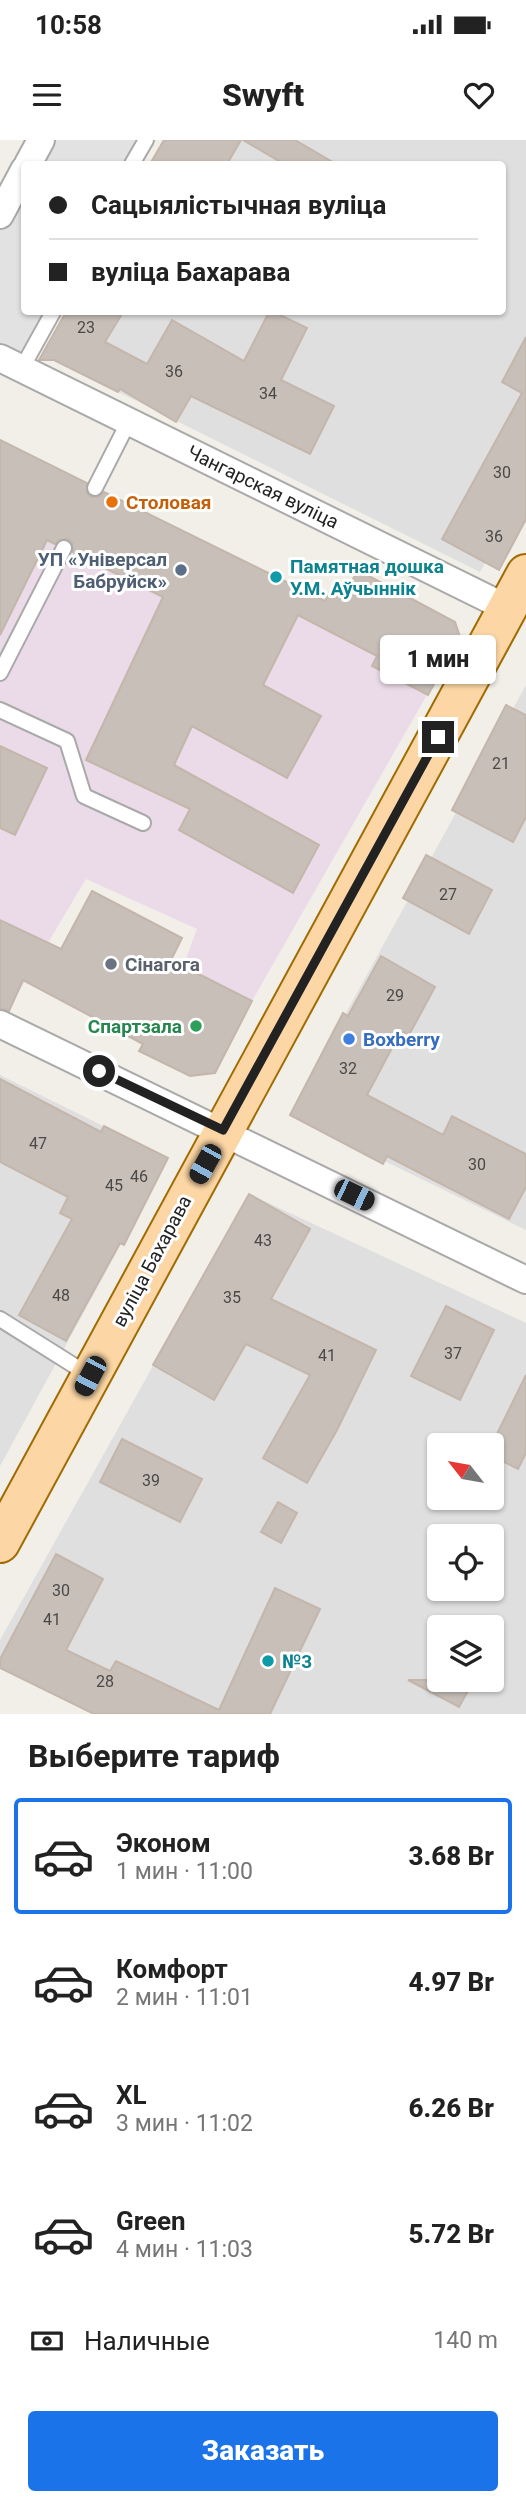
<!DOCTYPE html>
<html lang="ru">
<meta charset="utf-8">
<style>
body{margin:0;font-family:Roboto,sans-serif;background:#f2f2f2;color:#222;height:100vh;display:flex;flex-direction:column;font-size:26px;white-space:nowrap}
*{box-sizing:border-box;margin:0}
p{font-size:23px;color:#767676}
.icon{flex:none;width:38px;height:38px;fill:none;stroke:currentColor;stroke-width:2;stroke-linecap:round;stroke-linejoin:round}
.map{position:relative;height:1574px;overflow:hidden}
.side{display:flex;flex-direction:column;background:#fff;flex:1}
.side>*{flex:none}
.banner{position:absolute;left:21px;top:21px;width:485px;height:154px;border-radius:7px;box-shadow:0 2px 5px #0004;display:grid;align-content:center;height:154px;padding:0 28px;background:#fff}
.needle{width:46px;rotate:301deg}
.tools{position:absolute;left:427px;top:1293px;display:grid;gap:14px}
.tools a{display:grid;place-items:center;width:77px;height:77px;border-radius:7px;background:#fff;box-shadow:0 2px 5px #0004;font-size:35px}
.end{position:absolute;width:32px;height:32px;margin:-16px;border:9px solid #222;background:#fff;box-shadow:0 0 0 4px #fff}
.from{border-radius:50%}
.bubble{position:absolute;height:49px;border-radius:7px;background:#fff;box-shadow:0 2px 5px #0004;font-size:23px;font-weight:800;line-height:49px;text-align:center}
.car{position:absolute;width:21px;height:42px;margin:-21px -10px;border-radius:9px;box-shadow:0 0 5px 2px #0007;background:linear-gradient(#222 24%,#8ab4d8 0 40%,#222 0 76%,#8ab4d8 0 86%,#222 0)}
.banner b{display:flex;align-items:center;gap:24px;height:66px;font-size:26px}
.banner b+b{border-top:2px solid #e0e0e0}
.banner i{width:18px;height:18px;background:#222}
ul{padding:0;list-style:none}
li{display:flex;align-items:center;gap:21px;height:116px;margin:0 14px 10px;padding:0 14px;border:4px solid transparent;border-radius:7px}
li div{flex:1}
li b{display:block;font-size:26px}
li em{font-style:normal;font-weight:800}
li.on{border-color:#1a73e8}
li>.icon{width:63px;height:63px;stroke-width:1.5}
h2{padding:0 28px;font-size:32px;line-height:84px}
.pay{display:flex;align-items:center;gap:18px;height:77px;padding:0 28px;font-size:26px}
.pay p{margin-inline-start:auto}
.cta{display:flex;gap:14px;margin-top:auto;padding:14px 28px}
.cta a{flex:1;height:80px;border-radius:7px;background:#1a73e8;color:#fff;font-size:28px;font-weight:800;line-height:80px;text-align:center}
.status{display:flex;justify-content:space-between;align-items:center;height:49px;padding:0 35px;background:#fff;direction:ltr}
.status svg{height:19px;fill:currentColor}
header{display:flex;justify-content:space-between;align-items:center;height:91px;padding:0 28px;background:#fff;font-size:32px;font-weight:800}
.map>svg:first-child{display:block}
</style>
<div class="status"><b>10:58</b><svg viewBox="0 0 49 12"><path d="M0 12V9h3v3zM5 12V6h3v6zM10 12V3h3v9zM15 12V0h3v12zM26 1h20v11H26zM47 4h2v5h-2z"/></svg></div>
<header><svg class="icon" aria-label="menu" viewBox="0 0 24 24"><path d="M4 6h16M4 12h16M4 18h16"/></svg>Swyft<svg class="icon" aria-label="heart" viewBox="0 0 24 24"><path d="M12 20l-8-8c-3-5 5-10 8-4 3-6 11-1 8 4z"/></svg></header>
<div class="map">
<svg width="526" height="1574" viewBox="0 0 526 1574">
<rect width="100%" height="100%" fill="#f2efe9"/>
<g fill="#e0dfdf" fill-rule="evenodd">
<path d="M165,0H526V352L480,432L42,214L66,172H502V24H151Z"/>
<path d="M526,545V1090L290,975Z"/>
<path d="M0,935L168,1018L0,1326Z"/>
<path d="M249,1054L526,1183V1574H96L0,1527V1500ZM439,1306H492V1358H439ZM439,1396H492V1449H439ZM439,1488H492V1540H439Z"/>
</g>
<path fill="#ebdbe8" d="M0,300L325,461L335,442L348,448L358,430L455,482L460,497L252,861L183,826L197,789L86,739L15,858L0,850Z"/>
<g fill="#e2e2e2">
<path d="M41,0H146L132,24H28Z"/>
<path d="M24,30V172H53L22,228L0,218V75Z"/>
</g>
<g fill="#c7bfb8" stroke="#c4b6ab" stroke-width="2">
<path d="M164,0H241L227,24H150Z"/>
<path d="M243,0H295L336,24H284Z"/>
<path d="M66,172H123L105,202L147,224L172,180L244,221L269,172H274L307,188L281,240L334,266L310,314L191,256L176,282L120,249L118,252L54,220H39Z"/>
<path d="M526,197V379L499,430L442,399L522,253L502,242Z"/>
<path d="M0,300L87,343V353L91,357L100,356L104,352L325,461L335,442L348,448L358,430L455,482L460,497L428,555L372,526L377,516L298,475L263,545L321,576L287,638L192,586L174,625L319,705L293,753L179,690L190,669L86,620L163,457L73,412L72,403L68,399L59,400L55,404L47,400L0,495Z"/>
<path d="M506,565L526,575V677L513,702L452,670Z"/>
<path d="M0,606L47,628L15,695L0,688Z"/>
<path d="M426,715L492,750L469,794L403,758Z"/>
<path d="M92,751L182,798L171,820L252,861L215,933L190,936L139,911L143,904L23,840L9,871L0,868V780L61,809Z"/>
<path d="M381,816L435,847L409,895L401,891L367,955L443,995L452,976L526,1014V1047L509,1079L387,1016L383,1024L290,975L343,873L348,876Z"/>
<path d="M0,939L101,992L104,986L168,1018L124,1105L120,1103L66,1201L19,1175L72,1079L60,1073L68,1057L0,1022Z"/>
<path d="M249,1054L310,1089L271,1159L376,1210L337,1290L307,1343L263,1318L310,1235L246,1204L214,1260L153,1225Z"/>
<path d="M446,1166L494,1190L460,1260L411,1236Z"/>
<path d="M526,1235V1313L518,1329L492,1316V1304Z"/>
<path d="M122,1299L202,1339L180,1382L100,1342Z"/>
<path d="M278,1362L297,1373L281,1403L261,1392Z"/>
<path d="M56,1414L103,1439L66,1510L110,1531L116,1521L219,1570L275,1448L320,1469L270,1574H94L0,1528V1519Z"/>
<path d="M408,1540H474L459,1567Z"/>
</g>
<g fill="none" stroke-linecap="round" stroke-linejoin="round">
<g stroke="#a9a9a9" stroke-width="18">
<g id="lane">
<path d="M132,24L146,0"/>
<path d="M22,228L53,172"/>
<path d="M95,348L129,281"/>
<path d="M0,533L64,408"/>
<path d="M0,570L67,601L84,656L143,683"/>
<path d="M0,1179L89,1235"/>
</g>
</g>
<g stroke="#a9a9a9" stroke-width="30">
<g id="street">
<path d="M28,24L41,0"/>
<path d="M0,75L24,30"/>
<path d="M0,218L507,468"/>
<path d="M0,884L526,1140"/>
</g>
</g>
<g stroke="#a06b00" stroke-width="42">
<path id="primary" d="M0,1403L526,434"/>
</g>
<use href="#lane" stroke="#fff" stroke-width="14"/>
<use href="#street" stroke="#fff" stroke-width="26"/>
<use href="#primary" stroke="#fcd6a4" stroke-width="38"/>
</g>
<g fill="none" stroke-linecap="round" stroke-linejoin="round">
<path stroke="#222" stroke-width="9" d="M99,931L223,990L438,597"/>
</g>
<circle fill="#e8710a" stroke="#fff" stroke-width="2.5" cx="112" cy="362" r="7"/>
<circle fill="#5c6f8a" stroke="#fff" stroke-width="2.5" cx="181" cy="430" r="7"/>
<g fill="#0f9aa8" stroke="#fff" stroke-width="2.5">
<circle cx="276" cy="437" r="7"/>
<circle cx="268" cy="1521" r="7"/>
</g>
<circle fill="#6b7280" stroke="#fff" stroke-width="2.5" cx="111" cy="824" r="7"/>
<circle fill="#2e9e5b" stroke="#fff" stroke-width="2.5" cx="196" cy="886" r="7"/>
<circle fill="#3f7fe0" stroke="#fff" stroke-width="2.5" cx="349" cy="899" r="7"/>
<g text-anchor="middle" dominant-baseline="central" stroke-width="6" stroke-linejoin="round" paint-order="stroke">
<g font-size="16" fill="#4b4948">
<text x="86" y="187">23</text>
<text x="174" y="231">36</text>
<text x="268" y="253">34</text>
<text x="502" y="332">30</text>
<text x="494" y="396">36</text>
<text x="501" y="623">21</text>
<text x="448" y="754">27</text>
<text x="395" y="855">29</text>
<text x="348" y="928">32</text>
<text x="38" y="1003">47</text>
<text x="477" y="1024">30</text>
<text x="139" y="1036">46</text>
<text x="114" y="1045">45</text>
<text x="263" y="1100">43</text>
<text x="61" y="1155">48</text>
<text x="232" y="1157">35</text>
<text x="453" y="1213">37</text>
<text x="327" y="1215">41</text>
<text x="151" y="1340">39</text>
<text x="61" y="1450">30</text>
<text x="52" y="1479">41</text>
<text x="105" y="1541">28</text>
</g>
<g font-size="19" fill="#222" stroke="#fff">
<text transform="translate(263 347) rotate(26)">Чангарская вуліца</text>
<text transform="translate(152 1121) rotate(-62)">вуліца Бахарава</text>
</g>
<g font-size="19" font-weight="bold" fill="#c56008" stroke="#fff" text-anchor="start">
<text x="126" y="362">Столовая</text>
</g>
<g font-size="19" font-weight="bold" fill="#4e5e75" stroke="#fff" text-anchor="end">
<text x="167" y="419">УП «Універсал<tspan x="167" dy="22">Бабруйск»</tspan></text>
</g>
<g font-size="19" font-weight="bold" fill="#0d838f" stroke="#fff" text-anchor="start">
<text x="290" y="426">Памятная дошка<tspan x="290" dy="22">У.М. Аўчыннік</tspan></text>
<text x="282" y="1521">№3</text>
</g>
<g font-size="19" font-weight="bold" fill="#5b616d" stroke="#fff" text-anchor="start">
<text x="125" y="824">Сінагога</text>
</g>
<g font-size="19" font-weight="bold" fill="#27864d" stroke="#fff" text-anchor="end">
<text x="182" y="886">Спартзала</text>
</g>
<g font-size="19" font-weight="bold" fill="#366cbe" stroke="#fff" text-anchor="start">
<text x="363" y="899">Boxberry</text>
</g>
</g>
</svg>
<div class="tools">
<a><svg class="needle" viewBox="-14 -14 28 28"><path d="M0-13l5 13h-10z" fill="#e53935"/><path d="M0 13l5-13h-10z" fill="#767676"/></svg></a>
<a><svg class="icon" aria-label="locate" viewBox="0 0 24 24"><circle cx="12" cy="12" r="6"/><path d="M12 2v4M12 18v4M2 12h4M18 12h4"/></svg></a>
<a><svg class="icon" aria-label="layers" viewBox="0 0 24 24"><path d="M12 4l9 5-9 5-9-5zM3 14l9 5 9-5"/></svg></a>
</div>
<i class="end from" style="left:99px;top:931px"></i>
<i class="end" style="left:438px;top:597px"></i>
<div class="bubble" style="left:380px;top:495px;width:116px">1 мин</div>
<i class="car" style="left:205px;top:1024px;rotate:209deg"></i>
<i class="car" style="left:354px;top:1055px;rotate:116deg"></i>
<i class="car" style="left:90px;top:1236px;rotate:208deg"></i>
<div class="banner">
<b><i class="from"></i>Сацыялістычная вуліца</b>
<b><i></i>вуліца Бахарава</b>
</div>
</div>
<section class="side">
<h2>Выберите тариф</h2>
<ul>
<li class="on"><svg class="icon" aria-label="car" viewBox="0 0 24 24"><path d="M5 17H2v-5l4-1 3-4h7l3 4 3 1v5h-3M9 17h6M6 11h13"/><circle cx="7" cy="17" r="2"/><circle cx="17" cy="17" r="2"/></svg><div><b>Эконом</b><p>1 мин · 11:00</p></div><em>3.68 Br</em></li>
<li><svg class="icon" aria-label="car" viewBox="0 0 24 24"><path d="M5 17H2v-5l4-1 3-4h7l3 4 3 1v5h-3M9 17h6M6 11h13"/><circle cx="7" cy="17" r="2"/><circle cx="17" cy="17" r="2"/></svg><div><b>Комфорт</b><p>2 мин · 11:01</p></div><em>4.97 Br</em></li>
<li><svg class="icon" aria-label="car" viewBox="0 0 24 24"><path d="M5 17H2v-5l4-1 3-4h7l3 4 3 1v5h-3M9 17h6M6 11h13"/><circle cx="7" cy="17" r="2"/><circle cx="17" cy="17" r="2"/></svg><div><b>XL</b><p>3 мин · 11:02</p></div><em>6.26 Br</em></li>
<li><svg class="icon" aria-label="car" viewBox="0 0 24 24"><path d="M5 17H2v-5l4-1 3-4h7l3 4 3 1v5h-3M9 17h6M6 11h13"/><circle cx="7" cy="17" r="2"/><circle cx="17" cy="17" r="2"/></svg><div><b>Green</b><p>4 мин · 11:03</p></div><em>5.72 Br</em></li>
</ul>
<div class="pay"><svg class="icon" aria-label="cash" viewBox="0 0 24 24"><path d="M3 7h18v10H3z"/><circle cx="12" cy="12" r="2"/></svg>Наличные<p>140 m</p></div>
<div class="cta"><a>Заказать</a></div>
</section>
